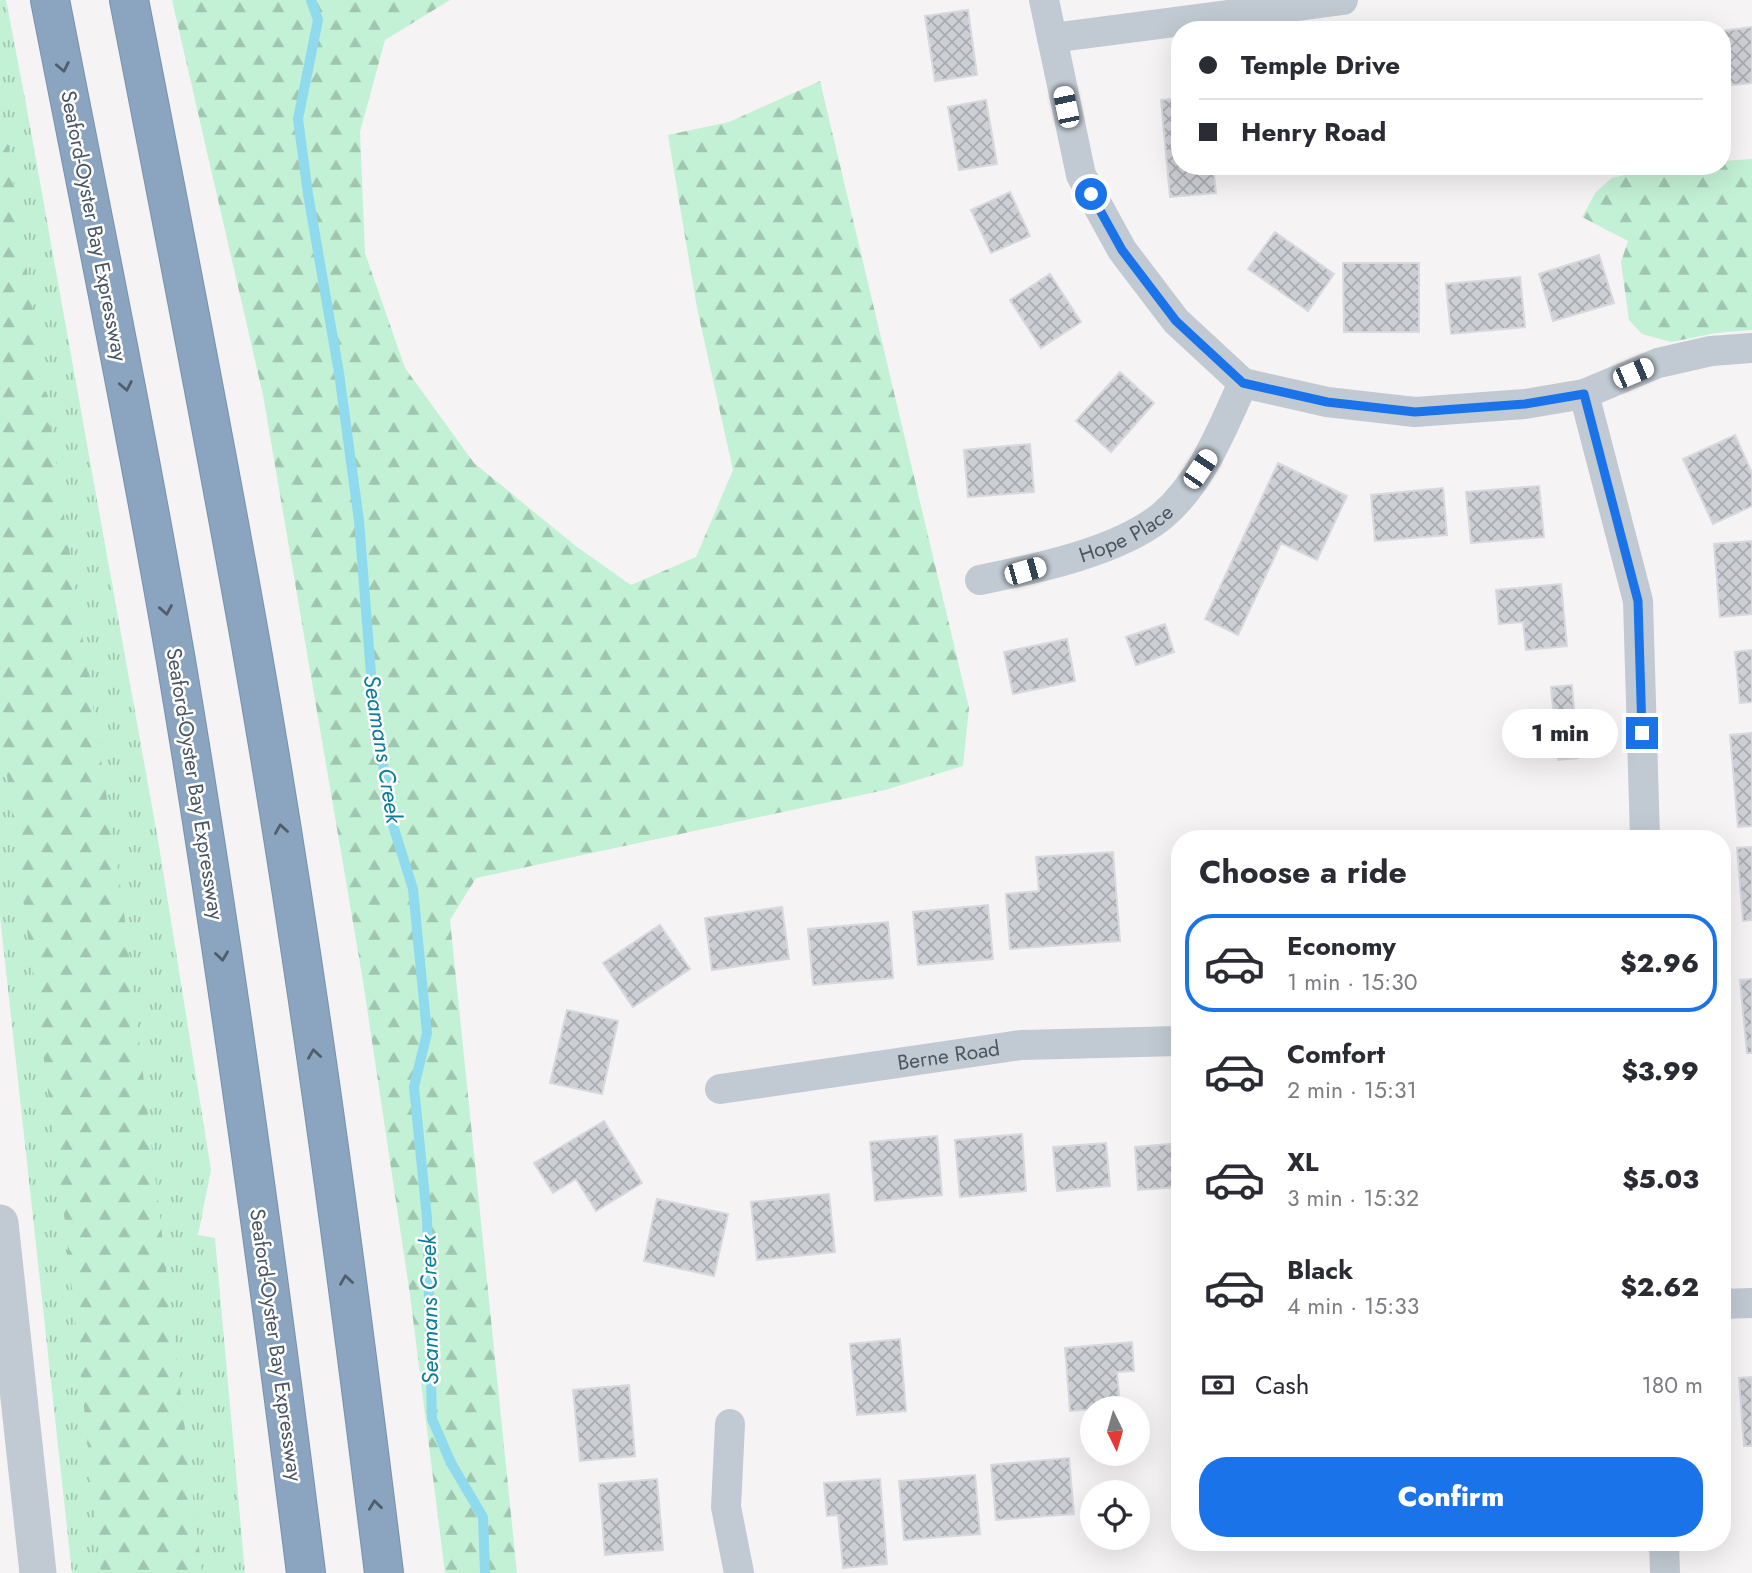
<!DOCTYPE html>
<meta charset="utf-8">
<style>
body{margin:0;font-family:Jost,sans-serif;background:#f2f2f3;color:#2b2b33;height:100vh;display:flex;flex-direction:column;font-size:26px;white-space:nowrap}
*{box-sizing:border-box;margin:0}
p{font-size:23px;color:#7c7c81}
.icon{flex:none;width:38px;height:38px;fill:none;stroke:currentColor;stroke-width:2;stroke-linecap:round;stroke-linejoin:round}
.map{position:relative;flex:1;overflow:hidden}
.sheet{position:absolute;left:1171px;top:830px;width:560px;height:721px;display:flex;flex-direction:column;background:#fff;border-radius:28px;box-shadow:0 7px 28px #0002}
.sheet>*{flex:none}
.hud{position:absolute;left:1171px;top:21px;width:560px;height:154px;border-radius:28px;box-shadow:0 7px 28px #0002;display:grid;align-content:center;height:154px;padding:0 28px;background:#fff}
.needle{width:46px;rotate:175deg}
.buttons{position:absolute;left:1080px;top:1396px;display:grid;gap:14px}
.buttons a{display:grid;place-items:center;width:70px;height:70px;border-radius:50%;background:#fff;box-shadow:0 7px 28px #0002;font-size:35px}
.end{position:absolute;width:32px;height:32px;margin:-16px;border:9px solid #1a73e8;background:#fff;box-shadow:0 0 0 4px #fff}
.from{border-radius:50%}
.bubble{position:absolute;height:49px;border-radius:24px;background:#fff;box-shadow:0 7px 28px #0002;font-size:23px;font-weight:800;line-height:49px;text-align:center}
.car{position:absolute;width:21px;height:42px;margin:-21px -10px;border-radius:9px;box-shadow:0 0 5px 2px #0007;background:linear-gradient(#fff 24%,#345 0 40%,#fff 0 76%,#345 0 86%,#fff 0)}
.hud b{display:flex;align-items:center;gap:24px;height:66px;font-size:26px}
.hud b+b{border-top:2px solid #e1e1e2}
.hud i{width:18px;height:18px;background:#2b2b33}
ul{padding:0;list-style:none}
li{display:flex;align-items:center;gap:21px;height:98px;margin:0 14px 10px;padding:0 14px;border:4px solid transparent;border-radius:28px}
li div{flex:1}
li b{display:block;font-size:26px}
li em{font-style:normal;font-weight:800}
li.current{border-color:#1a73e8}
li>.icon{width:63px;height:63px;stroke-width:1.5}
h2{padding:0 28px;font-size:32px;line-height:84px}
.pay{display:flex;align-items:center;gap:18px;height:77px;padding:0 28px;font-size:26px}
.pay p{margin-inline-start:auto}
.cta{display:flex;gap:14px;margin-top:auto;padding:14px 28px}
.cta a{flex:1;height:80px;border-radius:28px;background:#1a73e8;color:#fff;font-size:28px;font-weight:800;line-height:80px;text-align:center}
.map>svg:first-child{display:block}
</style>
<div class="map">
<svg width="1752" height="1573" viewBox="0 0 1752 1573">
<defs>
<pattern id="grass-tufts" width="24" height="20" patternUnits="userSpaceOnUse" patternTransform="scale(1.75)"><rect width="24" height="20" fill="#c3f1d5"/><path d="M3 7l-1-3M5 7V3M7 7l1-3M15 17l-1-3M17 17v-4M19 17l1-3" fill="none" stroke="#a0c6b0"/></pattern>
<pattern id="forest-firs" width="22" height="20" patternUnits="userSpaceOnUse" patternTransform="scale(1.75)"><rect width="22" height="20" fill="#c3f1d5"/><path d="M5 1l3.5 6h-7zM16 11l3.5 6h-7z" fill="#a0c6b0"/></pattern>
<pattern id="building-cross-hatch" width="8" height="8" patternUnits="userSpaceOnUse" patternTransform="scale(1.75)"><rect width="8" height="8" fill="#cdcfd5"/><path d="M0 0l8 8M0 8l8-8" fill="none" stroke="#a8abb0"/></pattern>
</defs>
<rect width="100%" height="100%" fill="#f5f3f3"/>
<path fill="url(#grass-tufts)" d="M0,0H6L26,104L158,840L211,1170L198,1235L215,1238L245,1573H72L0,916Z"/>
<g fill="url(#forest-firs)">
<path d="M172,0H450L385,40L360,132L365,253L405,368L474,463L577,547L631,585L696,557L733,470L697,308L668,135L729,122L820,81L969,708L963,766L885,790L476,878L450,920L517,1573H445L410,1295L363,981L263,395Z"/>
<path d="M0,93L123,904L202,1573H101L65,1222L0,722Z"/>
<path d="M1752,159V330L1716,333L1671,342L1642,334L1629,320L1621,262L1628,241L1582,217L1596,192L1612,178L1655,167L1722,166V161Z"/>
</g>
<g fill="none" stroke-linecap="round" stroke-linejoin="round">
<path stroke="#90daee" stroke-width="10" d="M311,0L318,20L298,119L308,194L339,373L359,521L371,674L390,816L413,889L427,1033L414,1087L427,1218L432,1419L451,1463L483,1517L485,1573"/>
</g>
<g fill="url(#building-cross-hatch)" stroke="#d7d9de" stroke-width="2">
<path d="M968,10L977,75L935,81L925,16Z"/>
<path d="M1752,27V83L1722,86V31Z"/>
<path d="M1180,98V166H1213L1216,193L1170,197L1161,100Z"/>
<path d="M986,100L997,164L959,170L948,107Z"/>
<path d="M1010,192L1030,236L991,253L971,210Z"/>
<path d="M1275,232L1334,274L1308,311L1248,269Z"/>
<path d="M1599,255L1614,303L1553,321L1539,274Z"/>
<path d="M1343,263H1419V332H1344Z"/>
<path d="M1050,274L1081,322L1041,348L1010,300Z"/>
<path d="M1520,277L1525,327L1451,334L1446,284Z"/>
<path d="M1120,372L1154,403L1111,452L1076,421Z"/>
<path d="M1735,435L1752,473V506L1713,524L1683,459Z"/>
<path d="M1030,444L1034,492L968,497L964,450Z"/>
<path d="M1278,463L1347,496L1317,560L1281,543L1238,635L1205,619Z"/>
<path d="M1539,486L1544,537L1471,543L1466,492Z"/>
<path d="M1443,488L1447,535L1375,541L1371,495Z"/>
<path d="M1752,541V614L1720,617L1714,544Z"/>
<path d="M1561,584L1567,646L1526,650L1523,622L1499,624L1496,590Z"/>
<path d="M1165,624L1174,652L1136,665L1126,637Z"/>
<path d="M1067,639L1075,681L1013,694L1004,652Z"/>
<path d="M1752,650V702L1740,703L1735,652Z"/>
<path d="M1572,685L1578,758L1558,760L1551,687Z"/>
<path d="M1752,733V826L1738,827L1730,735Z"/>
<path d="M1752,847V920L1743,921L1737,848Z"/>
<path d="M1113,852L1120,941L1010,949L1006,894L1039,891L1036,857Z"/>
<path d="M988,905L993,959L918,965L913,912Z"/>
<path d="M782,907L789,959L712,970L705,918Z"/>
<path d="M888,922L893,978L813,985L808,929Z"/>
<path d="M660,925L690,969L633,1007L603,963Z"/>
<path d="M1752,979V1053H1747L1740,980Z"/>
<path d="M567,1010L618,1021L602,1094L550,1083Z"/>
<path d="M604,1121L642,1183L596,1211L576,1179L553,1193L534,1163Z"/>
<path d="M1022,1134L1026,1191L960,1197L955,1140Z"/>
<path d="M937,1136L942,1195L875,1201L870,1142Z"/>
<path d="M1106,1143L1110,1186L1057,1191L1053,1147Z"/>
<path d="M1180,1143V1187L1138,1190L1135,1147Z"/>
<path d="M829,1194L835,1252L757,1260L751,1202Z"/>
<path d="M657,1199L728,1214L714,1276L644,1261Z"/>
<path d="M900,1339L906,1411L857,1415L850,1344Z"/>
<path d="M1132,1342L1134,1371L1117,1372L1120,1407L1070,1411L1065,1348Z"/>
<path d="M1752,1377V1446H1744L1739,1378Z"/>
<path d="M629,1385L635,1456L580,1461L573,1390Z"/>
<path d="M1069,1458L1074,1514L996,1520L991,1465Z"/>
<path d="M975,1475L980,1534L904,1540L899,1481Z"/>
<path d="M657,1479L663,1550L605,1555L599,1484Z"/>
<path d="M880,1479L887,1564L843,1568L838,1515L827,1516L824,1483Z"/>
</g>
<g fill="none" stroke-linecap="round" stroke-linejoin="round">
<g stroke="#7690ad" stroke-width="40">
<g id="motorway">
<path d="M50,0C93,220 138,440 176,661C227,964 268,1268 306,1573"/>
<path d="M129,0C171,215 213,430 251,645C305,953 346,1263 384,1573"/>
</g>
</g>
<g stroke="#c1cad2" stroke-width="30">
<path d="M1044,0L1081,175L1122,250L1176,321L1243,383L1327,402L1415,412L1525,404L1584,394L1658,363L1711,351L1752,348"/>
<path d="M1052,38L1343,0"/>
<path d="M1584,394L1638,601L1645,838"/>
<path id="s1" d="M980,580C1035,569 1118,552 1162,516C1202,482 1222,429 1243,383"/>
<path id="s2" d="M720,1089L1021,1045L1180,1041"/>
<path d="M1722,1304L1752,1303"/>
<path d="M730,1424L726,1507L739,1573"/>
<path d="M1664,1542L1665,1573"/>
</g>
<path stroke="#c1cad2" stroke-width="37" d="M0,1223L38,1573"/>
<use href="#motorway" stroke="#8ba5c1" stroke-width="38"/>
</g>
<defs><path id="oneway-chevron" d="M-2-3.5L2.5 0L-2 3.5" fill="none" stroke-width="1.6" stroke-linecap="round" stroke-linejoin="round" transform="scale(1.75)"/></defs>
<g stroke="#505e6b">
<use href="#oneway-chevron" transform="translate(63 67) rotate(79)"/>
<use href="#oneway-chevron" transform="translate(126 386) rotate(79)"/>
<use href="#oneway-chevron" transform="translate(166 610) rotate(80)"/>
<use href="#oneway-chevron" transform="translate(281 829) rotate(-99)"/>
<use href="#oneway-chevron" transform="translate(222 956) rotate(82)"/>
<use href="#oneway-chevron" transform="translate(314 1054) rotate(-98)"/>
<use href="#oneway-chevron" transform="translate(346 1280) rotate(-98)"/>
<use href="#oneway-chevron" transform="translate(375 1505) rotate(-97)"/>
</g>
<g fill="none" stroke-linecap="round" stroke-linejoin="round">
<path stroke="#1a73e8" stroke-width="9" d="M1091,194L1122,250L1176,321L1243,383L1327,402L1415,412L1525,404L1584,394L1638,601L1642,733"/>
</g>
<g text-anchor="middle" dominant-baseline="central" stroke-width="5" stroke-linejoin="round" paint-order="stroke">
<g font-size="21" fill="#4a5661" stroke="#fff">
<text transform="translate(94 226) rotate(79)">Seaford-Oyster Bay Expressway</text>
<text stroke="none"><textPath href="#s1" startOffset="154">Hope Place</textPath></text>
<text transform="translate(195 784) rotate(81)">Seaford-Oyster Bay Expressway</text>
<text stroke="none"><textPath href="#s2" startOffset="231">Berne Road</textPath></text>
<text transform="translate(276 1345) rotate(82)">Seaford-Oyster Bay Expressway</text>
</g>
<g font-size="23" font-style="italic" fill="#0c7c9b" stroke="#fff">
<text transform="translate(383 749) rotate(81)">Seamans Creek</text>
<text transform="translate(429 1310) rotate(-91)">Seamans Creek</text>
</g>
</g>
</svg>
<div class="buttons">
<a><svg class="needle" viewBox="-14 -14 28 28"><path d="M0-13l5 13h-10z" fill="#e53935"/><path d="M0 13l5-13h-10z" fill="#7c7c81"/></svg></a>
<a><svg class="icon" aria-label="locate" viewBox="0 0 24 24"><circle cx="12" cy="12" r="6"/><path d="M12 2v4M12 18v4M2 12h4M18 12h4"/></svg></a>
</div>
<i class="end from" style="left:1091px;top:194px"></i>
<i class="end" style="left:1642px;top:733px"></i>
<div class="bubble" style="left:1502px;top:709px;width:116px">1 min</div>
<i class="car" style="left:1066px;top:107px;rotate:348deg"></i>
<i class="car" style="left:1633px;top:373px;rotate:67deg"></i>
<i class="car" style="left:1200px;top:469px;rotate:34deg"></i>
<i class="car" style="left:1025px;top:571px;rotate:74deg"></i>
<div class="hud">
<b><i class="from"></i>Temple Drive</b>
<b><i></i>Henry Road</b>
</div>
<section class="sheet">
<h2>Choose a ride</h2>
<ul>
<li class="current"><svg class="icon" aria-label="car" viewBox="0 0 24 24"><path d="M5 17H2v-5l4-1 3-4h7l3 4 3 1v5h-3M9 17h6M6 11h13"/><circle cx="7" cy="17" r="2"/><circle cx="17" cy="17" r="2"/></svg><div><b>Economy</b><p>1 min · 15:30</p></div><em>$2.96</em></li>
<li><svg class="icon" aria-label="car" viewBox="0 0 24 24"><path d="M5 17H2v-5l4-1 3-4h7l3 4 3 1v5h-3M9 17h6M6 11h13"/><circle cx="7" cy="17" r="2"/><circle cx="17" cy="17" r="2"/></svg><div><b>Comfort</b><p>2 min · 15:31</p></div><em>$3.99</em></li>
<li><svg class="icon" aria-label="car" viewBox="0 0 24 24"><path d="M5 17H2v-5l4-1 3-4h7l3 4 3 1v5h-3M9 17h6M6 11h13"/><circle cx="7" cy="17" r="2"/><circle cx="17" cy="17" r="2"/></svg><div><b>XL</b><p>3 min · 15:32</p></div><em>$5.03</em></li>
<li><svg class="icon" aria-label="car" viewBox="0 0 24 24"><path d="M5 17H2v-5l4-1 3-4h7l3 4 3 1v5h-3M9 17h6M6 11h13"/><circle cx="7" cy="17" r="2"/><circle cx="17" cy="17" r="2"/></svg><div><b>Black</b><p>4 min · 15:33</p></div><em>$2.62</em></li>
</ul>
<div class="pay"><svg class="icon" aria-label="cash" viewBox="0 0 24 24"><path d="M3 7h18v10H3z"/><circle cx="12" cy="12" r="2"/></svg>Cash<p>180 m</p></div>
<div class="cta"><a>Confirm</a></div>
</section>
</div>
